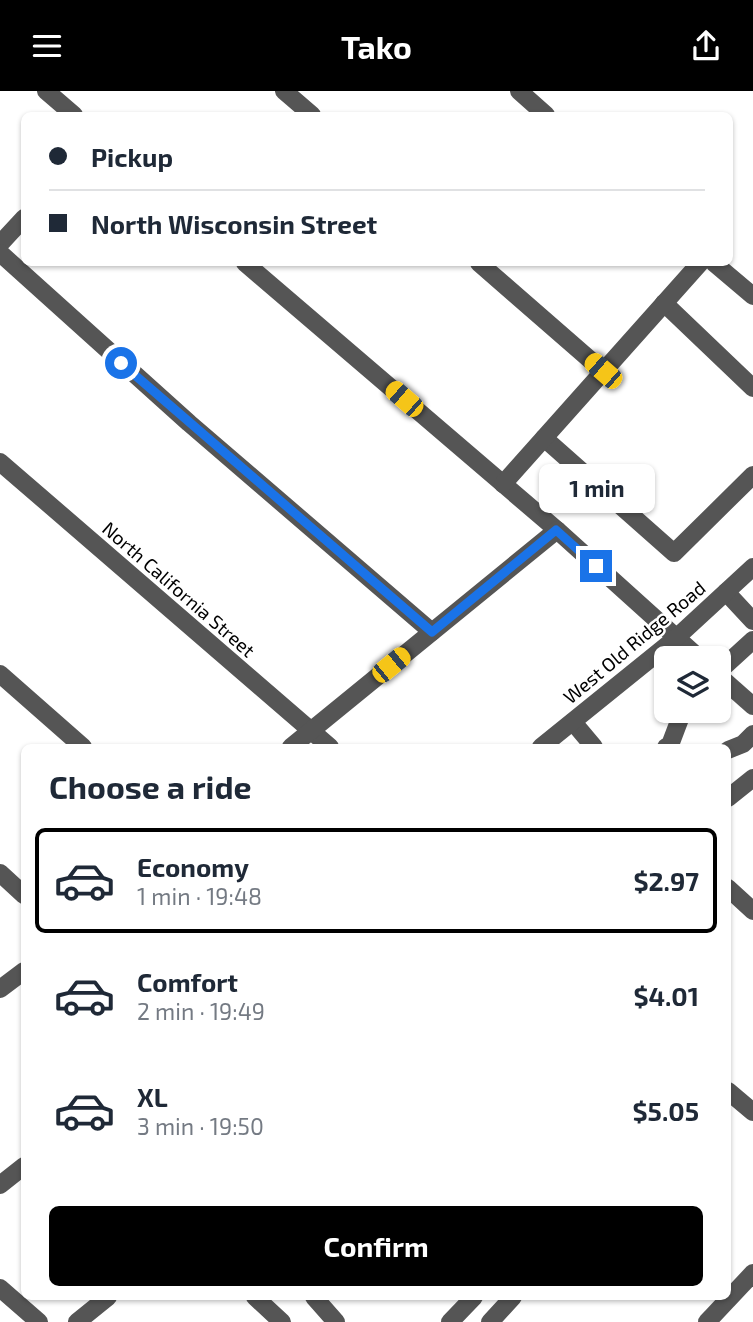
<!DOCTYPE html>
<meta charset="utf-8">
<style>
body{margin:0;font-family:"Exo 2",sans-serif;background:#f2f2f3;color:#1f2937;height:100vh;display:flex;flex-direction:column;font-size:26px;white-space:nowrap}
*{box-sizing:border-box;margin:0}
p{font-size:23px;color:#747a83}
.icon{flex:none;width:38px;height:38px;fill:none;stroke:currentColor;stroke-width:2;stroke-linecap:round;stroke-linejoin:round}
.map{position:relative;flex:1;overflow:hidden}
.panel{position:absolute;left:21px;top:653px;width:710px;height:556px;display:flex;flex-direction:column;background:#fff;border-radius:10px;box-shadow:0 2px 5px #0004}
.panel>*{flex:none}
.banner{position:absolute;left:21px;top:21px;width:712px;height:154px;border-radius:10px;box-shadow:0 2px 5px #0004;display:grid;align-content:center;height:154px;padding:0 28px;background:#fff}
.buttons{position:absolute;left:654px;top:555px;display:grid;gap:14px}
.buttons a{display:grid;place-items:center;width:77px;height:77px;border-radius:10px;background:#fff;box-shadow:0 2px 5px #0004;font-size:35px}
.end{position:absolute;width:32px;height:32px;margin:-16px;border:9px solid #1a73e8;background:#fff;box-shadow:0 0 0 4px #fff}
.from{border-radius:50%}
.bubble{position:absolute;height:49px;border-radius:10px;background:#fff;box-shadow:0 2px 5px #0004;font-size:23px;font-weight:700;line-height:49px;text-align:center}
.car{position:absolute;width:21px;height:42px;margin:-21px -10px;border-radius:9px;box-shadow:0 0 5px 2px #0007;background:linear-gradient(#f5c518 24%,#345 0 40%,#f5c518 0 76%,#345 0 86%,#f5c518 0)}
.banner b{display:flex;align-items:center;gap:24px;height:66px;font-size:26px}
.banner b+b{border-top:2px solid #e0e1e3}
.banner i{width:18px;height:18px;background:#1f2937}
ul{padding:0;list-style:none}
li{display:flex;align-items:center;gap:21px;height:105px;margin:0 14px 10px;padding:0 14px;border:4px solid transparent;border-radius:10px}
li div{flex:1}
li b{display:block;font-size:26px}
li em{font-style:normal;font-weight:700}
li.on{border-color:#000}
li>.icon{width:63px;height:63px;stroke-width:1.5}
h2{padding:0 28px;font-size:32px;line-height:84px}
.primary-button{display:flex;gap:14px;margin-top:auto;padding:14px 28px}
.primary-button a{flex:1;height:80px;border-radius:10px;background:#000;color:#fff;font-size:28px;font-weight:700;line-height:80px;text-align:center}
header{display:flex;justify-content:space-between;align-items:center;height:91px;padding:0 28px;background:#000;color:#fff;font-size:32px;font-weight:700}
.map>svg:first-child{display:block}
</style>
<header><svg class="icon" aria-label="menu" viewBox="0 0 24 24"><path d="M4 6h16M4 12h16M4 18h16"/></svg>Tako<svg class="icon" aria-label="share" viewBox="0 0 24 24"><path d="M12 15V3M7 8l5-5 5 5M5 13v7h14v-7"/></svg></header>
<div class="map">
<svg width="753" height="1231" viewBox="0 0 753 1231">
<rect width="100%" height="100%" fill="#fff"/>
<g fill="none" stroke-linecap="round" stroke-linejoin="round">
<g stroke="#555" stroke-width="18">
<path d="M46,0L74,24"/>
<path d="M284,0L312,24"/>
<path d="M519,0L546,24"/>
<path d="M0,153L24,127"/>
<path d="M0,162L189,332L432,541"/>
<path d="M245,172L557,439L699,567"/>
<path d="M479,172L603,280"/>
<path d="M714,172L753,205"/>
<path d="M664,212L753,297"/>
<path d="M544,347L674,462L753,384"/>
<path d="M0,371L330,656"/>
<path d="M503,393L700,172"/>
<path d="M726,501L753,530"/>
<path d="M719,580L753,549"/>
<path d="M0,583L83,656"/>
<path d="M719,585L753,615"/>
<path d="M573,631L594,656"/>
<path d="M291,656L557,439"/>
<path d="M541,656L676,547L753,476"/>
<path d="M666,656L670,654L681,625L686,620"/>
<path d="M728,659L743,653L753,643"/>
<path d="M728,707L753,687"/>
<path d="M0,782L24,804"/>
<path d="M728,797L753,820"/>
<path d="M0,898L24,880"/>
<path d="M728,1000L753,1021"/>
<path d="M0,1094L24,1075"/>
<path d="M0,1197L39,1231"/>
<path d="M255,1206L282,1231"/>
<path d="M314,1206L336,1231"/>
<path d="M77,1231L108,1206"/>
<path d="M450,1231L474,1206"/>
<path d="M490,1231L513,1206"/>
<path d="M707,1231L753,1182"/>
</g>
</g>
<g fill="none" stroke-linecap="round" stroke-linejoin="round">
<path stroke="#1a73e8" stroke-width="9" d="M121,272L432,541L556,439L596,475"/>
</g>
<g text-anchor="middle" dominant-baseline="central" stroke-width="5" stroke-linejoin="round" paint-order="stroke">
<g font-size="19" fill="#000" stroke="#fff">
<text transform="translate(179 498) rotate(41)">North California Street</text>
<text transform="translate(634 551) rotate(-40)">West Old Ridge Road</text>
</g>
</g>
</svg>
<div class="buttons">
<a><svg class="icon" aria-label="layers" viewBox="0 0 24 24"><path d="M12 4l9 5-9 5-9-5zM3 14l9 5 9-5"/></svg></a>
</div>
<i class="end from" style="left:121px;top:272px"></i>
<i class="end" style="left:596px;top:475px"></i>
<div class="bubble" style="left:539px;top:373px;width:116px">1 min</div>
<i class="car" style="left:603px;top:280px;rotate:311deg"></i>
<i class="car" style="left:404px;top:308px;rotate:311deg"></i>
<i class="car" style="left:391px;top:574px;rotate:51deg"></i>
<div class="banner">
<b><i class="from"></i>Pickup</b>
<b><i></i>North Wisconsin Street</b>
</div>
<section class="panel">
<h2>Choose a ride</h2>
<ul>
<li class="on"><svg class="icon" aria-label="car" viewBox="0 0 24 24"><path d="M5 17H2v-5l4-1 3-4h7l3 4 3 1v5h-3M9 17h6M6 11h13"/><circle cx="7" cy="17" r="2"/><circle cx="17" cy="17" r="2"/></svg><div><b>Economy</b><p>1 min · 19:48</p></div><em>$2.97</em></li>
<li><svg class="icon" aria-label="car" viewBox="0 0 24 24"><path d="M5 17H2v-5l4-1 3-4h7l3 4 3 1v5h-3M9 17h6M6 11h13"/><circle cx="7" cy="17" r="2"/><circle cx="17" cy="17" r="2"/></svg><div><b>Comfort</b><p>2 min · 19:49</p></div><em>$4.01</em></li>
<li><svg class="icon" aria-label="car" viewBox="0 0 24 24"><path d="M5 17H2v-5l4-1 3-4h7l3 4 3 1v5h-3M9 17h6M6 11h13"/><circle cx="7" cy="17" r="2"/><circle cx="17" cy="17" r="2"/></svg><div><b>XL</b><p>3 min · 19:50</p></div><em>$5.05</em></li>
</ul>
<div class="primary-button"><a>Confirm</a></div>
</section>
</div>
